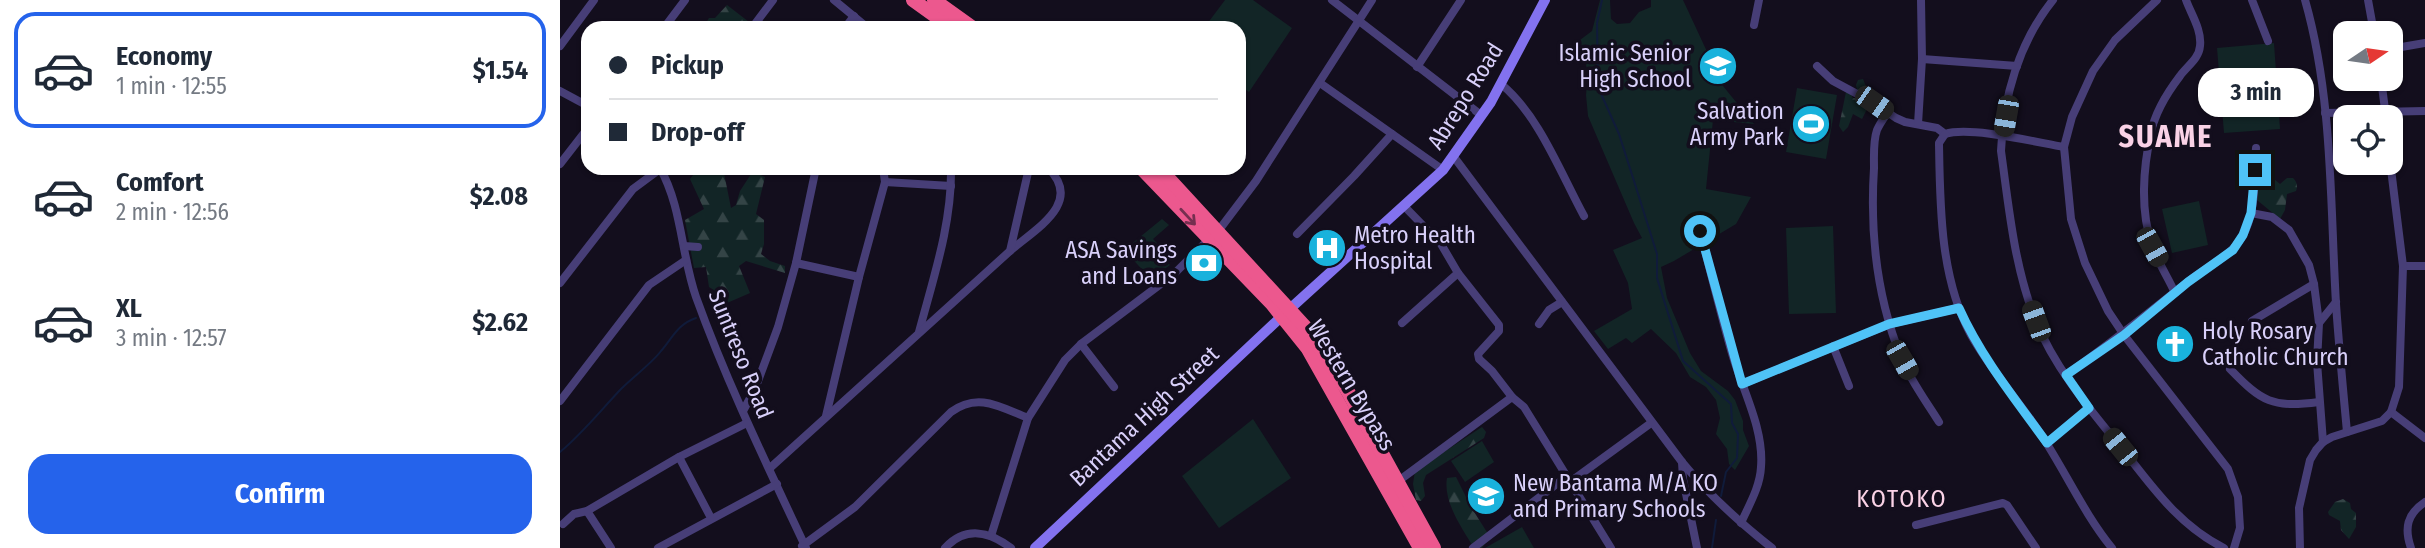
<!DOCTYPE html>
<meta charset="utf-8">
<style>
body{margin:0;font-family:"Fira Sans Condensed",sans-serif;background:#f6f6f7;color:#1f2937;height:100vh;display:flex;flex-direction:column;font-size:26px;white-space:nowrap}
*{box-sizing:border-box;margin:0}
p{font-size:23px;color:#747a83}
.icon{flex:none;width:38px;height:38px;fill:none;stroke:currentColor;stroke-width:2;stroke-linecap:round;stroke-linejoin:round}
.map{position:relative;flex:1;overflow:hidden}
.details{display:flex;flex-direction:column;background:#fff;width:560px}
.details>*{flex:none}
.hud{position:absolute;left:21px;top:21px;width:665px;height:154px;border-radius:21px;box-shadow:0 2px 5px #0004;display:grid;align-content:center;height:154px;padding:0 28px;background:#fff}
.needle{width:46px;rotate:77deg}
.controls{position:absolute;left:1773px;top:21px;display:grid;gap:14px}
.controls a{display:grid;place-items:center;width:70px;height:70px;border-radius:14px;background:#fff;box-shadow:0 2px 5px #0004;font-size:35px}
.end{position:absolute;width:32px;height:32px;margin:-16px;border:9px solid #4fc3f7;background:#111;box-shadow:0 0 0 4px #111}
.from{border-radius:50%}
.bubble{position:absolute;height:49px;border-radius:21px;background:#fff;box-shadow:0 2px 5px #0004;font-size:23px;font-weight:700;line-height:49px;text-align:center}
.car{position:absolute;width:21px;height:42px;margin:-21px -10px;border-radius:9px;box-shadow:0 0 5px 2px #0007;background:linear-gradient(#222 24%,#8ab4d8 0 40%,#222 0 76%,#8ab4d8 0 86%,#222 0)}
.hud b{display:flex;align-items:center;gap:24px;height:66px;font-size:26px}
.hud b+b{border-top:2px solid #e0e1e3}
.hud i{width:18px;height:18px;background:#1f2937}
ul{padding:12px 0 0;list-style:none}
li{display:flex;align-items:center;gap:21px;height:116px;margin:0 14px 10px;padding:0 14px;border:4px solid transparent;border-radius:21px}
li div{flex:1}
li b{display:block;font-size:26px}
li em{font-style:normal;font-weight:700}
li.on{border-color:#2563eb}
li>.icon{width:63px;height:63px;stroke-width:1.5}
.cta{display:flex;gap:14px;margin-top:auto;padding:14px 28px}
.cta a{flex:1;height:80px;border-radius:21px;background:#2563eb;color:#fff;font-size:28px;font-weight:700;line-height:80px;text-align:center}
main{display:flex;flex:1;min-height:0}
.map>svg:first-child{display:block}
</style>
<main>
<section class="details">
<ul>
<li class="on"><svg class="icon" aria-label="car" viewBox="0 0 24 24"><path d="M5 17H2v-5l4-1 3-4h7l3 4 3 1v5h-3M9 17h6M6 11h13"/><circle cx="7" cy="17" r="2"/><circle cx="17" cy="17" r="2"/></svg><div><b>Economy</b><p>1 min · 12:55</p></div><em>$1.54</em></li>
<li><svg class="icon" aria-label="car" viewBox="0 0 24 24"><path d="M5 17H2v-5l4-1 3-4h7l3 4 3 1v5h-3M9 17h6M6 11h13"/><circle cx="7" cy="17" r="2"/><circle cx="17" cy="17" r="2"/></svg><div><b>Comfort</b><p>2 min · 12:56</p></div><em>$2.08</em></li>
<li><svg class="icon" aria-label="car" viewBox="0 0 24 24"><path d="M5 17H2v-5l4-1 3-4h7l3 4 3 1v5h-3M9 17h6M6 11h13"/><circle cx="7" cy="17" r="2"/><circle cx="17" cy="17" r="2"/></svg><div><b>XL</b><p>3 min · 12:57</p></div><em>$2.62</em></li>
</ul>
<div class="cta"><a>Confirm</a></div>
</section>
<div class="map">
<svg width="1865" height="548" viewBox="0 0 1865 548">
<defs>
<pattern id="forest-firs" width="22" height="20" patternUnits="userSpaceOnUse" patternTransform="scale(1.75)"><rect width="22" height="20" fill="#122526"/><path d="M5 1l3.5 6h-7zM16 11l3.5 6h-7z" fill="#344446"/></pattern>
</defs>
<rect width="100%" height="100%" fill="#130e1d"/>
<g fill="#122526">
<path d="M665,0H693L732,28L689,92L679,85V28H644Z"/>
<path d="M1040,0H1050L1051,19L1057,24L1070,23L1079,12L1091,7V0H1123L1163,86L1194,124L1153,120L1146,189L1191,197L1176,224L1114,261L1101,267L1107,298L1130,353L1141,371L1168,391L1175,400L1183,421V430L1189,446L1175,470L1169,464L1167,449L1156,434L1160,418L1156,400L1146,387L1130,377L1116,353L1091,329L1072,343L1066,338L1048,349L1034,331L1072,309L1068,283L1053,250L1082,238L1074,223L1028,116L1026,95L1028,73L1025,61L1015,56L1012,52L1016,43L1032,31Z"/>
<path d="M1714,43L1720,129L1664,133L1657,48Z"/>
<path d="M1237,88L1277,95L1266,159L1226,152Z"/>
<path d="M1639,201L1648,245L1612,253L1602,209Z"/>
<path d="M602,219L609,225L593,239L599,245L591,252L602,265L606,261L610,265L591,279L564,250Z"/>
<path d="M1273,226L1276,313L1229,314L1226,228Z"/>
<path d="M693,419L731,478L659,528L622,476Z"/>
<path d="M922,441L934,462L905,482L891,461Z"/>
<path d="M962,527L974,548H925Z"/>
</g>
<g fill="url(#forest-firs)">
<path d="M167,5L189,22L185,28H143L149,18H155Z"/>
<path d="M1303,79L1312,102V110L1307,109L1302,119L1293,114L1288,127L1283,132L1279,126L1286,92L1291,94L1293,98H1299L1296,85L1298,80Z"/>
<path d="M131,168H163L171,208L176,205L180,191L195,168H198L196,173L205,177L196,214L204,220V244L201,254L210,261L225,266V273L186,261L179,266L190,293L160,306L154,290L149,287L146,267L134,268L125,220L144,209L130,179L134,174Z"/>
<path d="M1702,174L1709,175L1720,184L1727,178H1733C1737,182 1738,186 1736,191L1727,194L1725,210L1720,219L1697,200L1699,177Z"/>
<path d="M922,427L926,432L924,438L866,475L863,483L865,496L861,501L856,500L853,484L855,471Z"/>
<path d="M896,477L911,507L930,537L922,548H914C902,528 883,502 887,478Z"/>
<path d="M1783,499L1790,503L1791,509L1796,513V527L1789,539L1781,530L1780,521L1769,515L1768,512L1775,502Z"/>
</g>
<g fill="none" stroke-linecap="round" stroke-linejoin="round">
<g stroke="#101b3a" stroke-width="2">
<path d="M1042,0L1037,23L1038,87L1059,134L1074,181L1097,254V278L1123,361L1171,404L1172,423L1178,434L1177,458L1166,472L1161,496"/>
<path d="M0,452C22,434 41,410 61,389C73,377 92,363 101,351C113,337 118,324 136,318"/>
<path d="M1152,548L1156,520"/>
</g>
<g stroke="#473e77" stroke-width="8">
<path d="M274,0L308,28"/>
<path d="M772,0L921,115"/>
<path d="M1493,0C1459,42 1443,98 1441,151C1449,208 1454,265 1475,319C1495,370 1534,414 1568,456C1596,492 1622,527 1664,548"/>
<path d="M1597,0L1555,40L1533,71L1512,117L1504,147L1511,219L1525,263L1548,311L1564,335L1668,469L1678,497L1680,528L1674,548"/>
<path d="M1692,0L1708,41"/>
<path d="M1745,0C1773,98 1770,202 1776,304C1779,347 1783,389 1787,432"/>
<path d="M1808,0L1814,33"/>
<path d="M1194,25L1199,0"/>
<path d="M104,28L125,0"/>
<path d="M192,28L213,0"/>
<path d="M285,28L294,16"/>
<path d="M0,46L34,0"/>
<path d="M1830,49L1865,43"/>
<path d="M1362,59L1457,66"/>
<path d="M1257,66L1273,81L1314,103L1336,118L1345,122L1377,128L1385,134C1410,126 1475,142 1504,147"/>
<path d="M857,67L901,0"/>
<path d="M1821,79L1826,117"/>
<path d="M760,83L883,170"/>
<path d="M941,84C979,115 1001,174 1024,216"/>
<path d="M0,91L28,106"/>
<path d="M1328,112C1324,118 1320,123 1317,130C1313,141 1314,156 1314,168C1310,231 1317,298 1341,357C1350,380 1366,401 1379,422"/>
<path d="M1765,113L1865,111"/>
<path d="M1358,124L1362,59L1361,0"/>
<path d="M1385,134L1379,143C1380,206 1380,278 1411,335C1433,374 1464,406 1487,444C1509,479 1526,516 1552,548"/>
<path d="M894,157L1122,462C1149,495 1179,522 1212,548"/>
<path d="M0,164L28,128"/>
<path d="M100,168C122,207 121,254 136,297C167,383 207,465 246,548"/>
<path d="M325,182L391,186"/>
<path d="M844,206L881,244L898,273L939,325V331L918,354L919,359L932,371L952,397"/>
<path d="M1691,213L1712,217L1729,230L1749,265L1754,284L1759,323L1757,362L1763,442"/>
<path d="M659,230L696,181L812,0"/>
<path d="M1140,231C1151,273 1161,316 1173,357C1184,393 1204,430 1201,467C1200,487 1189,505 1181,523"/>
<path d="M737,234L794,176L832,134"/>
<path d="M124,246L138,247"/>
<path d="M450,251C475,229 524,203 488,168"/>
<path d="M236,263L299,277"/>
<path d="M1843,266H1865"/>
<path d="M0,283L73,189L100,169"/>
<path d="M1615,293C1608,277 1597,261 1592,245C1580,211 1583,168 1591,133C1595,112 1607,93 1620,76C1627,66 1639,59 1640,46C1642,30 1631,14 1626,0"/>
<path d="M1692,321L1754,284"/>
<path d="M842,323L898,273"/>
<path d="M1759,323L1776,302"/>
<path d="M979,324L989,310L1002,302"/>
<path d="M359,332C373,279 392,224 391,168"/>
<path d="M521,344L554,387"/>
<path d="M1273,346L1289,386"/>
<path d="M1670,369C1702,402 1712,408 1759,402"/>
<path d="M1506,375C1549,345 1588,313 1629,281C1646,267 1670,257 1682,237C1697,212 1694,177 1696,148"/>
<path d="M1182,384L1330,324L1399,308"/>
<path d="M0,401L89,285L126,260"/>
<path d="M183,411L195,389L218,327L236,263L256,168"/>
<path d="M1831,412L1865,438"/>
<path d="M266,416L299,277L325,182L323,168"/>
<path d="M1487,443L1529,408"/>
<path d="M119,457L151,518"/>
<path d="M1122,462L1123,479L1137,548"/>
<path d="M210,468L450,251L469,168"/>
<path d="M837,482L952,397L964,407L1051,548"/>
<path d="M1010,482L1091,423"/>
<path d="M27,511L51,548"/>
<path d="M3,524L14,514L27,511L119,457L187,423"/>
<path d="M1356,525L1443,503L1447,505L1476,548"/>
<path d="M431,536L468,418L505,360L521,344L614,274L649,239"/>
<path d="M242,546L295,507L391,412C418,392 440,407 468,418"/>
<path d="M98,548L217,484"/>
<path d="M385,548C405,526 429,531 451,548"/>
<path d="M913,548L1007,476"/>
<path d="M1740,548L1739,508L1750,460L1756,450L1763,442L1772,437L1822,421L1831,412L1839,387L1843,266L1830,161"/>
<path d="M1851,548C1844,528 1847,514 1865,502"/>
</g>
<path stroke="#8372ef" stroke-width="10" d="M475,548L722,316L883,170L931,102L985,0"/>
<g stroke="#ec588e" stroke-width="14">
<path d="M353,0L392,28"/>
<path d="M374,0L413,28"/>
<path d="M581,168L712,304L748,349L860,548"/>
<path d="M599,168L748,330L787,390L874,548"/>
</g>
</g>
<defs><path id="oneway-shaft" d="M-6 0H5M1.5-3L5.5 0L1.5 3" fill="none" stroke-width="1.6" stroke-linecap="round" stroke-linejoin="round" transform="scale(1.75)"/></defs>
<use stroke="#752f50" href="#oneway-shaft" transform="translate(628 217) rotate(47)"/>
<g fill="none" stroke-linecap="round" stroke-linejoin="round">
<path stroke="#4fc3f7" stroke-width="9" d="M1140,231L1182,384L1329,324L1399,308C1421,357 1455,399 1487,443L1529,408L1506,375L1564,335L1628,282L1673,250L1683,235L1691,213L1695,170"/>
</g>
<defs>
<g id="school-disc" transform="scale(2.0125)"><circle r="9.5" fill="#19b2dc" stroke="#130e1d"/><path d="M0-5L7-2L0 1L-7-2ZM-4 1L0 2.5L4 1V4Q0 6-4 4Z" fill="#fff"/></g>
<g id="stadium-disc" transform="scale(2.0125)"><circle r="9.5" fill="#19b2dc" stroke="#130e1d"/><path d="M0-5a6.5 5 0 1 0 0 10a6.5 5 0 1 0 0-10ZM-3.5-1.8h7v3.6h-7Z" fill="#fff"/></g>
<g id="hospital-disc" transform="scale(2.0125)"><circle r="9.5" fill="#19b2dc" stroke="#130e1d"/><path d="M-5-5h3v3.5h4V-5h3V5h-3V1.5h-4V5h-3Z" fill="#fff"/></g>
<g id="bank-disc" transform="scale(2.0125)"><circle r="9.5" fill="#19b2dc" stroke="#130e1d"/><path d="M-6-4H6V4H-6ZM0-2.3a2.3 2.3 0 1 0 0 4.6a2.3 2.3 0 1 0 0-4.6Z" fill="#fff"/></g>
<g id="church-disc" transform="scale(2.0125)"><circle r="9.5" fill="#19b2dc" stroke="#130e1d"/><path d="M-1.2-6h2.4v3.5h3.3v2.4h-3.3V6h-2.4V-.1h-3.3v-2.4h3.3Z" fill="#fff"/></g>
</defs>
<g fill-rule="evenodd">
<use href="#school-disc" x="1158" y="66"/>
<use href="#stadium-disc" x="1251" y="124"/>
<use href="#hospital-disc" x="767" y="248"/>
<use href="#bank-disc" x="644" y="263"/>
<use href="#church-disc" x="1615" y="344"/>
<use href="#school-disc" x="926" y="496"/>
</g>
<g text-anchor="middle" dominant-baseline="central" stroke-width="7" stroke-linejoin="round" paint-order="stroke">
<g font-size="23" fill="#d9d0fa" stroke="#130e1d" text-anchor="end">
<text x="1131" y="53">Islamic Senior<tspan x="1131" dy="26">High School</tspan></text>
<text x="1224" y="111">Salvation<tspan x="1224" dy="26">Army Park</tspan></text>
<text x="794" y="235" text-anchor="start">Metro Health<tspan x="794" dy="26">Hospital</tspan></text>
<text x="617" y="250">ASA Savings<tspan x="617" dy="26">and Loans</tspan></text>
<text x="1642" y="331" text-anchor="start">Holy Rosary<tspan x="1642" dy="26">Catholic Church</tspan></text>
<text x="953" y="483" text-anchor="start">New Bantama M/A KO<tspan x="953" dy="26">and Primary Schools</tspan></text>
</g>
<g font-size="23" fill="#d9d0fa" stroke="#130e1d">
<text transform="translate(905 96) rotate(-58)">Abrepo Road</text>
<text transform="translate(181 354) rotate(68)">Suntreso Road</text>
<text transform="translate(792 385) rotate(59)">Western Bypass</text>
<text transform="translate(584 416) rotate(-43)">Bantama High Street</text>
</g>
<g font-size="24" letter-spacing="2" fill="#fad2e6" stroke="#130e1d">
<text x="1342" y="499">KOTOKO</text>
</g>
<g font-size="30" font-weight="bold" letter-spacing="2" fill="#fad2e6" stroke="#130e1d">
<text x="1606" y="137">SUAME</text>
</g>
</g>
</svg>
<div class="controls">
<a><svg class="needle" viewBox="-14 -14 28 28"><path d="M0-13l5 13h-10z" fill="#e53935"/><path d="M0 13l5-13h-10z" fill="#747a83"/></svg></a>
<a><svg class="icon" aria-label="locate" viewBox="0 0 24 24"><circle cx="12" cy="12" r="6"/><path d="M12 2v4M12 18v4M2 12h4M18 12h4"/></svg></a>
</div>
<i class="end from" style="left:1140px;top:231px"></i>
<i class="end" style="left:1695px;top:170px"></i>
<div class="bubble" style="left:1638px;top:68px;width:116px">3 min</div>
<i class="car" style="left:1314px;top:103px;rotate:125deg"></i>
<i class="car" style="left:1446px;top:116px;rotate:190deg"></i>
<i class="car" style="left:1592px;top:247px;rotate:151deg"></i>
<i class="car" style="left:1476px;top:321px;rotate:340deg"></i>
<i class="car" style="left:1342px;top:360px;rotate:150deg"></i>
<i class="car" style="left:1560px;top:447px;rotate:321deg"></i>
<div class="hud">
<b><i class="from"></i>Pickup</b>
<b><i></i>Drop-off</b>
</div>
</div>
</main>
